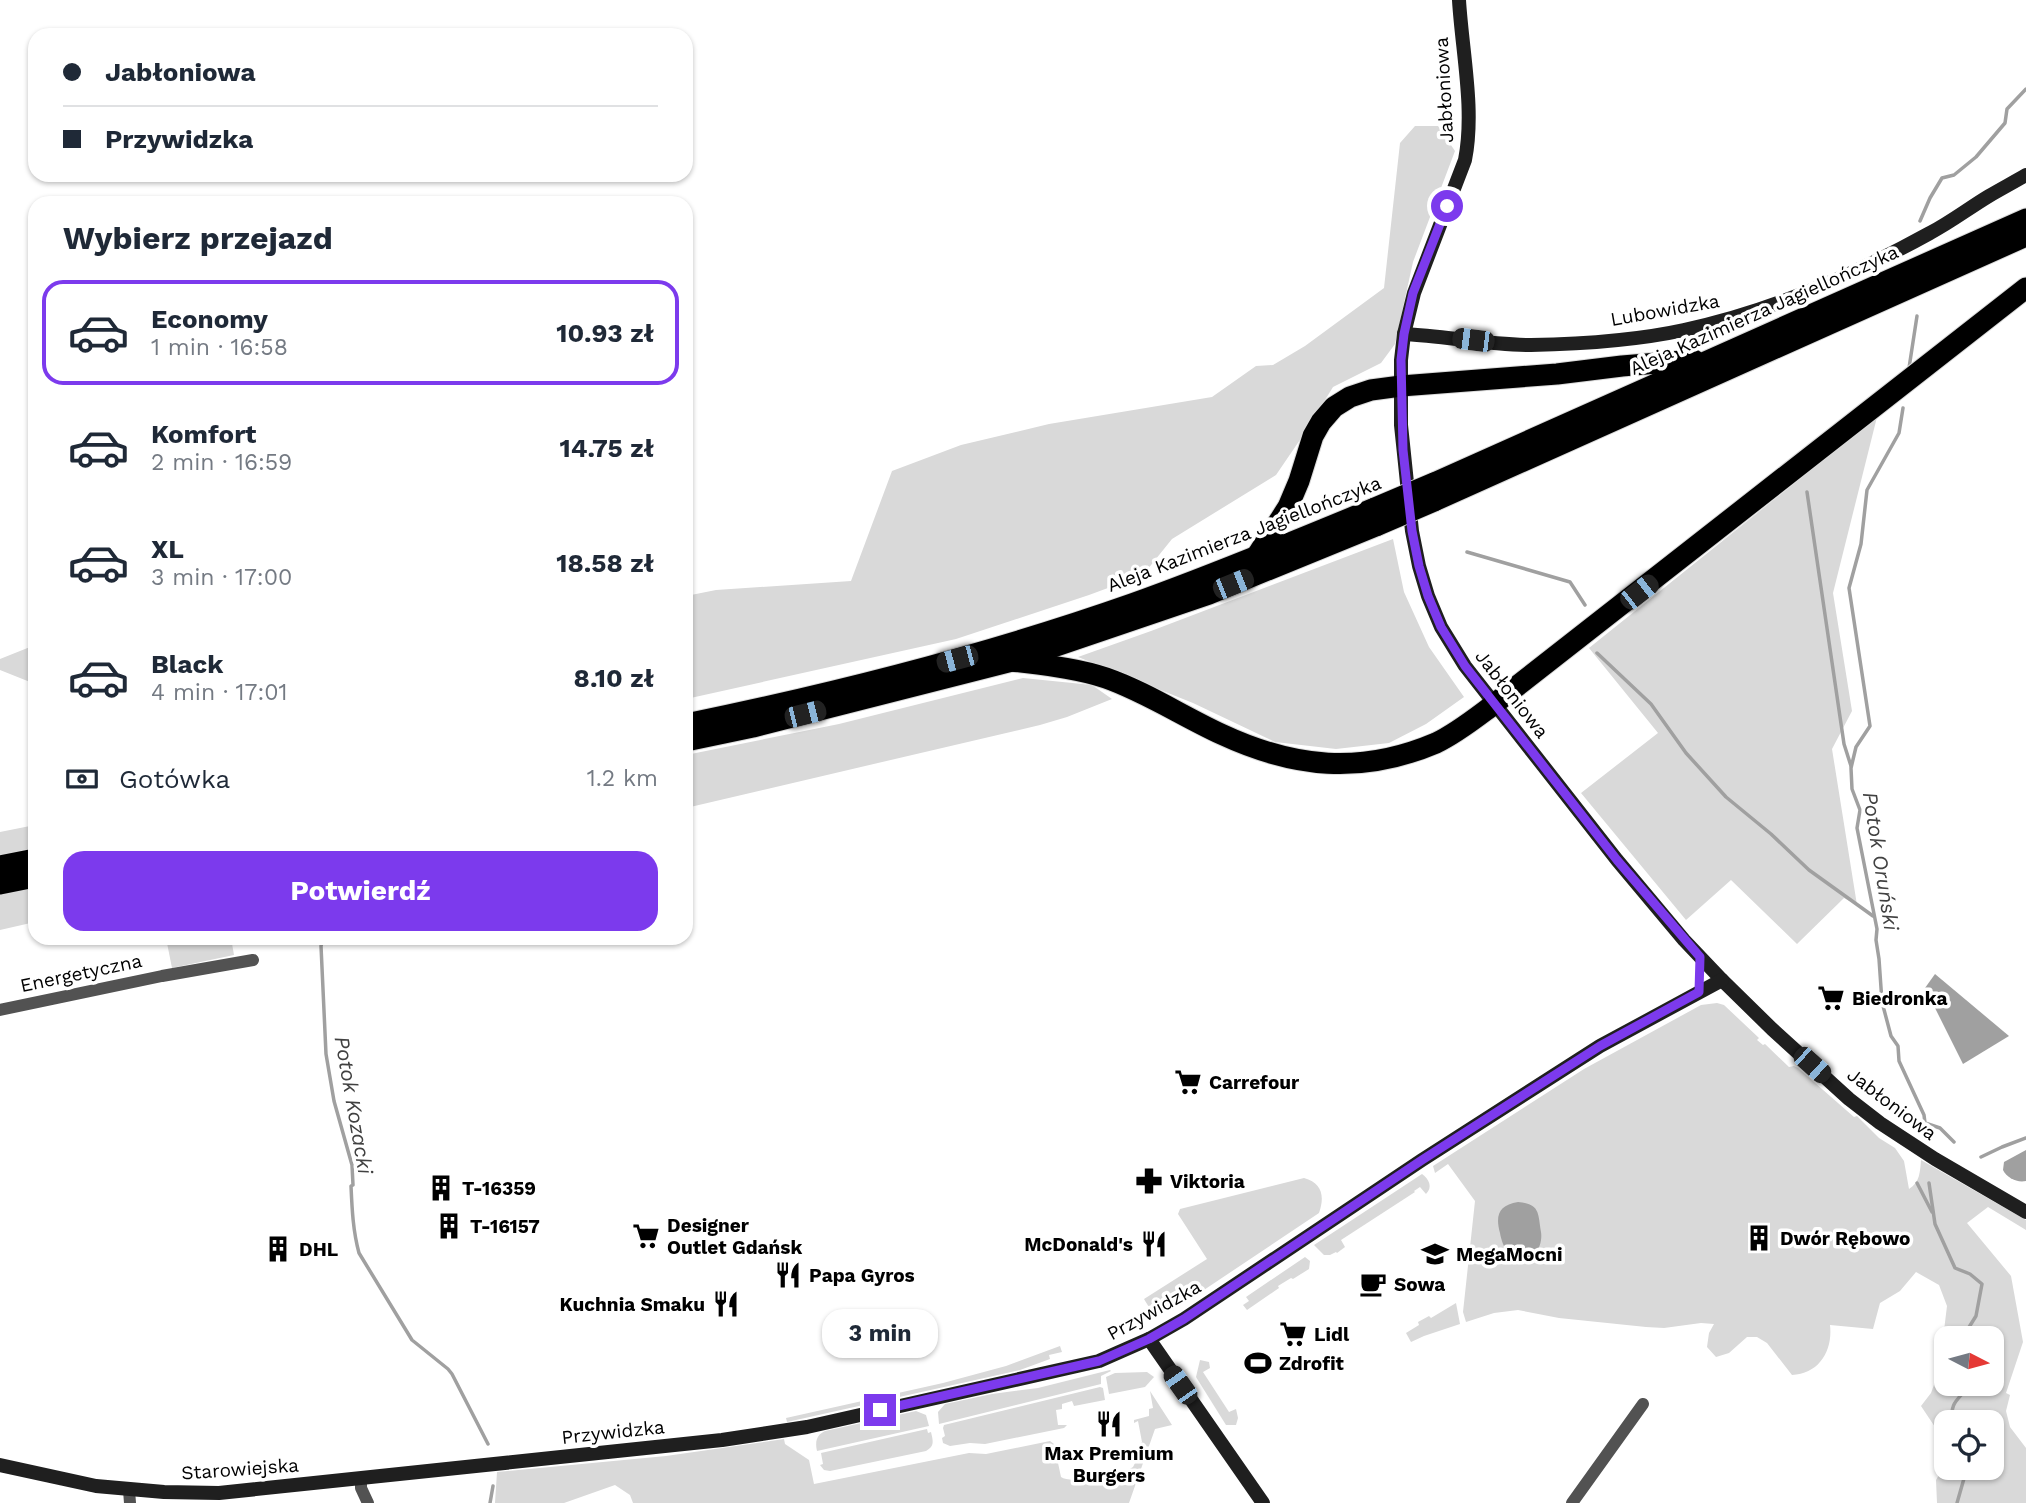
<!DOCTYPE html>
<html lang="pl">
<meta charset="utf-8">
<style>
body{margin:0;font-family:"Work Sans",sans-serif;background:#f6f6f7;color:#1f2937;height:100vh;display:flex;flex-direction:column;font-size:26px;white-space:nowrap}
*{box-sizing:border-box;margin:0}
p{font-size:23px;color:#747a83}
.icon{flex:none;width:38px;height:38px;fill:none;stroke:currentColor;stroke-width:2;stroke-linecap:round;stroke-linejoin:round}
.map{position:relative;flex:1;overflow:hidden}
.sheet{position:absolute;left:28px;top:196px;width:665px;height:749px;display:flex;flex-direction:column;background:#fff;border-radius:21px;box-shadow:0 2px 5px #0004}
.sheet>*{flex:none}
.hud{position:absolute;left:28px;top:28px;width:665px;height:154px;border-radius:21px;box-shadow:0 2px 5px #0004;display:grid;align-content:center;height:154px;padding:0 35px;background:#fff}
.needle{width:46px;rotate:96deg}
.buttons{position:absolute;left:1934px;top:1326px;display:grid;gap:14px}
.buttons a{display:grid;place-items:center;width:70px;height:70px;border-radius:14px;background:#fff;box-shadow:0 2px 5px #0004;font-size:35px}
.end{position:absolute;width:32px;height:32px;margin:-16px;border:9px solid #7c3aed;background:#fff;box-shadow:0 0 0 4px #fff}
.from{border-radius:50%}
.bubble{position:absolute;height:49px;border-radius:21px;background:#fff;box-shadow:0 2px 5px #0004;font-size:23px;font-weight:700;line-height:49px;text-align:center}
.car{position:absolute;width:21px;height:42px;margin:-21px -10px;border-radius:9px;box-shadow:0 0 5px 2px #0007;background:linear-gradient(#222 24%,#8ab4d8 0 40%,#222 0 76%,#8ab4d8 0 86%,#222 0)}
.hud b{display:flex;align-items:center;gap:24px;height:66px;font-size:26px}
.hud b+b{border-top:2px solid #e0e1e3}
.hud i{width:18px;height:18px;background:#1f2937}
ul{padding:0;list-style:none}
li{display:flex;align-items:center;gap:21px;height:105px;margin:0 14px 10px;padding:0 21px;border:4px solid transparent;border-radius:21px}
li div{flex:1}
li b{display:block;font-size:26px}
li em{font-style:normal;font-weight:700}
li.current{border-color:#7c3aed}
li>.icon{width:63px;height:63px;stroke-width:1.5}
h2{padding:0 35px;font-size:32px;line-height:84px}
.pay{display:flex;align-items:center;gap:18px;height:77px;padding:0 35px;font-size:26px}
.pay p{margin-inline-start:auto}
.action{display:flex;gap:14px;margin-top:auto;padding:14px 35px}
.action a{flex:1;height:80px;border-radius:21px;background:#7c3aed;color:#fff;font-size:28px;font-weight:700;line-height:80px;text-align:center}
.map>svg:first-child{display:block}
</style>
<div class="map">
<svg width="2026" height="1503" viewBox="0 0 2026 1503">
<rect width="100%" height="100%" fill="#fff"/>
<g fill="#d9d9d9" fill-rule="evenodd">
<path d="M1415,126H1438L1455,151L1413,262L1395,344L1381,363L1333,387L1306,431L1276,475L1172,539L1143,575L1089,595L956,639L686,699V596L716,590L851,581L892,471L961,445L1049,424L1212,397L1256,366L1273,365L1305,346L1384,288L1400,143Z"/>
<path d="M1877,417L1833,593L1852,711L1832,749L1857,905L1844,898L1797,944L1731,880L1686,920L1581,793L1658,733L1589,648Z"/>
<path d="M1393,539L1404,592L1429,647L1464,697L1426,724L1389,743L1336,749L1275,742L1193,703L1078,657L1151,631Z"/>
<path d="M35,645V684L0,670V659Z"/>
<path d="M1023,678L1092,685L1112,699L1067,717L1040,725L686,808V755L839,724Z"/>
<path d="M35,825V848L0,855V832Z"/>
<path d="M35,884V922L0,930V892Z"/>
<path d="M166,938H231L234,955L172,968Z"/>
<path d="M1717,1003L1724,1005L1759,1038L1757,1040L1763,1045L1765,1044L1789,1067L1794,1066L1798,1068L1854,1117L1857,1116L1879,1138L1895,1148L1904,1161L1909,1189C1920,1182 1920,1172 1921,1160L2026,1220V1230L1988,1207L1967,1223L2011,1276L2023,1342L2006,1393L2010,1395L2006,1411L2010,1427L2026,1448V1503H1937L1936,1480L1946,1463V1468H1992V1423H1946V1451L1945,1442L1921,1406L1931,1393L1939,1371L1947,1306L1939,1285L1916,1272L1900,1291L1880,1303L1873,1329L1830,1325C1833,1351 1819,1374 1792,1375L1767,1343L1757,1337H1747L1729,1353L1716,1357L1707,1347L1709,1333L1714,1324L1701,1323L1664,1328L1646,1327L1559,1318L1518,1310L1494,1313L1466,1322L1463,1312L1475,1201L1448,1164L1435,1173L1433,1166L1584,1069L1701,1005ZM1946,1339H1992V1384H1946Z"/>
<path d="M1422,1174C1429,1179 1433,1187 1426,1194L1420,1187L1414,1191L1415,1192L1341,1240L1345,1247L1337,1253L1336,1252L1330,1255H1324L1314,1245Z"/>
<path d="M1304,1178C1322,1183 1325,1196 1319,1213L1174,1310C1157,1314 1153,1315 1144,1299L1207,1259L1178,1214L1180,1209Z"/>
<path d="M1305,1257L1310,1261L1309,1269L1293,1279L1291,1278L1278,1286L1279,1288L1247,1310L1243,1305L1249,1301L1246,1297Z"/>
<path d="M1456,1303L1460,1324L1424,1336L1411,1342L1406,1333L1419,1325L1418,1322L1429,1316L1431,1318Z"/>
<path d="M1060,1346L1062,1352L1049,1355L1050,1359L1020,1370L787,1422L786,1418L943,1383L1006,1366Z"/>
<path d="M1200,1360L1209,1362L1210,1368L1203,1372L1229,1412L1236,1409L1238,1418L1236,1425H1226L1196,1377Z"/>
<path d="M1110,1370L1111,1371L1101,1376V1384L939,1424L938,1412L945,1404L992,1394L1038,1388Z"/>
<path d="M1147,1372L1154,1377L1145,1387L1109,1394L1106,1377L1115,1373Z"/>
<path d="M1100,1387L1103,1388L1105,1400L1074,1406L1072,1401L1062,1404V1409L1056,1410L1058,1425H1067L1064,1428L985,1444L970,1443L950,1446L943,1443L942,1438L945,1436L943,1428L944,1425Z"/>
<path d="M1150,1391L1172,1425L1155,1429L1129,1503H633L630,1495L615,1485L564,1503H495L497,1472L666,1456L784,1439L785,1444L809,1460L814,1484L969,1453L986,1454L1050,1441L1054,1444L1061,1477C1072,1485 1113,1473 1128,1470L1133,1467L1136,1461L1140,1462V1455L1136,1454L1135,1448L1142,1442L1138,1421L1134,1423V1420L1149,1416V1409L1153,1408Z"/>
<path d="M916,1411L926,1415L929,1426L817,1451C815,1442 816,1435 825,1431Z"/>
<path d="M927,1429L928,1433L931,1432C933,1441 935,1446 926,1451L830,1471L824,1470L820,1465L823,1464L821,1453Z"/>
</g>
<g fill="#a0a0a0">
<path d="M1935,974L2009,1036L1963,1064L1925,988Z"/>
<path d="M2026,1150V1181C2017,1183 2007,1178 2003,1170L2004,1162Z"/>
<path d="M1518,1202C1540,1204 1538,1213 1541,1232C1544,1252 1524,1273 1508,1253C1504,1248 1501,1239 1500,1233C1495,1215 1499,1205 1518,1202Z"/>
</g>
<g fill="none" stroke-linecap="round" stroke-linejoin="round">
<g stroke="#a0a0a0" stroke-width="3.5">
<path d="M1920,221L1930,198L1942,178L1954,175L1976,157L2005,123L2007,109L2026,89"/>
<path d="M1909,368L1917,316"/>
<path d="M1903,408L1899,433L1867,490L1861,544L1849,588L1870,726L1856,747L1851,768L1852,789L1860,810L1857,828L1877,929L1876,940L1879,959L1882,1002L1891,1036L1898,1046L1899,1061L1924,1115L1925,1123L1940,1128L1954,1142"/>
<path d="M1807,492L1844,744L1851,766"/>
<path d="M1467,552L1570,582L1585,605"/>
<path d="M1597,653L1651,704L1686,753L1726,797L1771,834L1809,870L1873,916"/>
<path d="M323,938L321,946L326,1054L334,1101L352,1165L353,1185L351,1186C352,1209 353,1231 359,1253L412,1340L448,1369L452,1374L488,1444"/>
<path d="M1981,1157L2002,1147L2026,1138"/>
<path d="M1917,1183L1932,1212"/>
<path d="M1929,1183L1935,1224L1955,1268L1970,1274L1982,1284L1976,1316L1966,1332V1339"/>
<path d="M1952,1423C1950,1399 1959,1401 1970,1384"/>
<path d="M490,1503L493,1486"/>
<path d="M1957,1503L1967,1468"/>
</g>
<g stroke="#dbdbdb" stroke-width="23">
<g id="highway">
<path d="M1434,483L2026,219"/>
<path d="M1434,501L2026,236"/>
<path d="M1256,557L1288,507L1299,481L1313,436L1321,422L1334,407L1350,397L1371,390L1401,386L1557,374L1622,366L1694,360"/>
<path d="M1012,661C1043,665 1076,668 1106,678C1146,692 1182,716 1221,734C1294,768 1361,775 1436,743C1455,734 1473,720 1489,708L2026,288"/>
<path d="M686,724C837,693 987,655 1132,604C1214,575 1295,541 1375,508"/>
<path d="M686,741L753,727L1012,661L1209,594L1378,525"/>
<path d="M0,866L35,859"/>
<path d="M0,884L35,877"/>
</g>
</g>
<g stroke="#525252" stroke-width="12">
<path d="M0,1010L162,976L253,960"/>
<path d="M361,1478V1488L368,1503"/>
<path d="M129,1490L130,1503"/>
<path d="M1572,1503L1643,1404"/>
</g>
<g stroke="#1f1f1f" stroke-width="14">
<path d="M1459,0C1462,51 1475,110 1465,160L1414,293L1404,334L1401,360V425L1412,531L1419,566L1428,596L1441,627L1465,666L1617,860L1684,940L1722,980L1772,1029L1849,1099L1880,1123L1935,1159L2026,1212"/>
<path d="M1404,334C1446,336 1488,345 1531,345C1581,344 1634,341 1684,330C1770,312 1854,275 1930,233C1951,222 1969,208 1989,196C2001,189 2014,182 2026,175"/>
<path d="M1149,1339L1263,1503"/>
<path d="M0,1465L96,1486L164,1492L219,1493L722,1440L807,1427L1099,1361L1149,1339L1184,1319L1422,1160L1600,1046L1722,980"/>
</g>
<use href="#highway" stroke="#000" stroke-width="21"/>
<g stroke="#dbdbdb" stroke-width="23" stroke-linecap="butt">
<g id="highway-bridge">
<path d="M1375,508L1434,483"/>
<path d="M1378,525L1434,501"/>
</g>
</g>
<use href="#highway-bridge" stroke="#000" stroke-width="21"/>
</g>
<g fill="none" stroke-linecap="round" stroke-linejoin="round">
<path stroke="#7c3aed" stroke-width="9" d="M880,1410L1099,1361L1149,1339L1184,1319L1422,1160L1600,1046L1699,992L1700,957L1617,860L1465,666L1441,627L1428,596L1419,566L1412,531L1403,450L1401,360L1404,334L1413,293L1447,206"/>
</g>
<defs>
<g id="supermarket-bare" transform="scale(2.1)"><path d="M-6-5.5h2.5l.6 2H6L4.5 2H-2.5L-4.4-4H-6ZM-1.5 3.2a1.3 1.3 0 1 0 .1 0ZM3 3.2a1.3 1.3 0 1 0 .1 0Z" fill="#000" stroke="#fff" stroke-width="2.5" paint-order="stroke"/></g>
<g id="pharmacy-bare" transform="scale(2.1)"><path d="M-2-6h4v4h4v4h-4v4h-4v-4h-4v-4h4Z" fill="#000" stroke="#fff" stroke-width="2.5" paint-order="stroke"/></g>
<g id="building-bare" transform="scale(2.1)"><path d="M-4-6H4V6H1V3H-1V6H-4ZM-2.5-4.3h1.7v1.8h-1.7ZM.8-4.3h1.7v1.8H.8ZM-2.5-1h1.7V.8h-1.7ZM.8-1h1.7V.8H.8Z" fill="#000" stroke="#fff" stroke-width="2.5" paint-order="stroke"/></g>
<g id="restaurant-bare" transform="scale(2.1)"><path d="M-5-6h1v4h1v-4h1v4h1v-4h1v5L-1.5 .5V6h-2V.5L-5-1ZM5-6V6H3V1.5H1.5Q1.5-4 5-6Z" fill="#000" stroke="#fff" stroke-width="2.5" paint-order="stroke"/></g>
<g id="school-bare" transform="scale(2.1)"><path d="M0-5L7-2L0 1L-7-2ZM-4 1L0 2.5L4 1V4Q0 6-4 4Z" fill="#000" stroke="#fff" stroke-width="2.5" paint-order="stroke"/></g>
<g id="cafe-bare" transform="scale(2.1)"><path d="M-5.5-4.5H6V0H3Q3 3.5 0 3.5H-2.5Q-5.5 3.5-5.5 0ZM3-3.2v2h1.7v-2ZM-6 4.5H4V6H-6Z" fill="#000" stroke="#fff" stroke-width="2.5" paint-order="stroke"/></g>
<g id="stadium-bare" transform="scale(2.1)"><path d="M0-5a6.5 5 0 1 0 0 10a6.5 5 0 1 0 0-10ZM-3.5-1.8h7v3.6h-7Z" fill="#000" stroke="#fff" stroke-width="2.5" paint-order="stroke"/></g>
</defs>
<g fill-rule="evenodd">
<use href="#supermarket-bare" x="1831" y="998"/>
<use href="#supermarket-bare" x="1188" y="1082"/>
<use href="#pharmacy-bare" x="1149" y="1181"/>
<use href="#building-bare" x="441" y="1188"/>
<use href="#building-bare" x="449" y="1226"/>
<use href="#supermarket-bare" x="646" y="1236"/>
<use href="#building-bare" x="1759" y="1238"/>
<use href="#restaurant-bare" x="1154" y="1244"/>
<use href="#building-bare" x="278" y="1249"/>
<use href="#school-bare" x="1435" y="1254"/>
<use href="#restaurant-bare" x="788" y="1275"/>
<use href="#cafe-bare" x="1373" y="1284"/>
<use href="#restaurant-bare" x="726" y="1304"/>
<use href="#supermarket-bare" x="1293" y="1334"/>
<use href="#stadium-bare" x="1258" y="1363"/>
<use href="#restaurant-bare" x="1109" y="1424"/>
</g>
<g text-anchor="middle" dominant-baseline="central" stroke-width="7" stroke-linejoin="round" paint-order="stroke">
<g font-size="19" fill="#000" stroke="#fff">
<text transform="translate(1444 90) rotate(-93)">Jabłoniowa</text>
<text transform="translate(1665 310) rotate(-10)">Lubowidzka</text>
<text transform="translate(1764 310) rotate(-24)">Aleja Kazimierza Jagiellończyka</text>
<text transform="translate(1244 534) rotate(-21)">Aleja Kazimierza Jagiellończyka</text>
<text transform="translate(1512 694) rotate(52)">Jabłoniowa</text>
<text transform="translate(81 973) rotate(-12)">Energetyczna</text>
<text transform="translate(1892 1104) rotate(37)">Jabłoniowa</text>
<text transform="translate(1154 1310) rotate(-29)">Przywidzka</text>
<text transform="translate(613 1432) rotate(-6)">Przywidzka</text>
<text transform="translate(240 1469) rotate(-4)">Starowiejska</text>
</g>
<g font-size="19" font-weight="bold" fill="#000" stroke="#fff" text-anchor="start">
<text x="1852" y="998">Biedronka</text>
<text x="1209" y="1082">Carrefour</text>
<text x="1170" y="1181">Viktoria</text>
<text x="462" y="1188">T-16359</text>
<text x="667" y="1225">Designer<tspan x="667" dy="22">Outlet Gdańsk</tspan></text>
<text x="470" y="1226">T-16157</text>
<text x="1780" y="1238">Dwór Rębowo</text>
<text x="1133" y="1244" text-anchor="end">McDonald's</text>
<text x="299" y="1249">DHL</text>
<text x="1456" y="1254">MegaMocni</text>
<text x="809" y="1275">Papa Gyros</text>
<text x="1394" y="1284">Sowa</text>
<text x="705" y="1304" text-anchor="end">Kuchnia Smaku</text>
<text x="1314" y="1334">Lidl</text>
<text x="1279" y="1363">Zdrofit</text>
<text x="1109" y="1453" text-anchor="middle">Max Premium<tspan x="1109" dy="22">Burgers</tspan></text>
</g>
<g font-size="21" font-style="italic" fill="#414141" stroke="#fff">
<text transform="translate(1881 861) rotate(81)">Potok Oruński</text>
<text transform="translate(354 1105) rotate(80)">Potok Kozacki</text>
</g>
</g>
</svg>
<div class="buttons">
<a><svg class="needle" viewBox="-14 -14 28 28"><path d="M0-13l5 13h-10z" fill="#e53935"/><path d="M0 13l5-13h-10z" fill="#747a83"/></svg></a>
<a><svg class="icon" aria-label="locate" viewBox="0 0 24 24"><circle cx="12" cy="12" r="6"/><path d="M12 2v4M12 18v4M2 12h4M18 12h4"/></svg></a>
</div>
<i class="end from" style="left:1447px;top:206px"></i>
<i class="end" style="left:880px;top:1410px"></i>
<div class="bubble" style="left:822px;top:1309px;width:116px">3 min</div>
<i class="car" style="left:1473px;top:340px;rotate:277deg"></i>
<i class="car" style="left:1233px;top:584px;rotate:68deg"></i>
<i class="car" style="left:1639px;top:592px;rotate:52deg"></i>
<i class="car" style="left:957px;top:659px;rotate:255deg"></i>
<i class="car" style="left:805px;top:714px;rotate:76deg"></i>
<i class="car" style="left:1812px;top:1065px;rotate:132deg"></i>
<i class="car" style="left:1180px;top:1385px;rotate:325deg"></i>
<div class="hud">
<b><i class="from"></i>Jabłoniowa</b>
<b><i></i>Przywidzka</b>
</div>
<section class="sheet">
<h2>Wybierz przejazd</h2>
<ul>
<li class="current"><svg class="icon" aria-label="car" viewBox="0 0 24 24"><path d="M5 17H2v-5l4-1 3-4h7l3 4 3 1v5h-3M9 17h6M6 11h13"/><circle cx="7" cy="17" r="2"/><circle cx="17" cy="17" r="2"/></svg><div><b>Economy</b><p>1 min · 16:58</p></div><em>10.93 zł</em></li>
<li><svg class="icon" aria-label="car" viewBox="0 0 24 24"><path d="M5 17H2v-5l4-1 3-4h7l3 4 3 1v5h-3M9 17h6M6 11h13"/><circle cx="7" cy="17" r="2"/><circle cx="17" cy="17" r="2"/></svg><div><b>Komfort</b><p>2 min · 16:59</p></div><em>14.75 zł</em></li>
<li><svg class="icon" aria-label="car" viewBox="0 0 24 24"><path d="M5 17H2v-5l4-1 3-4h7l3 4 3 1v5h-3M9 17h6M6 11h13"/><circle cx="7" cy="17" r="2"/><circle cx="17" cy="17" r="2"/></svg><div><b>XL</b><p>3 min · 17:00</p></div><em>18.58 zł</em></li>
<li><svg class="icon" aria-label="car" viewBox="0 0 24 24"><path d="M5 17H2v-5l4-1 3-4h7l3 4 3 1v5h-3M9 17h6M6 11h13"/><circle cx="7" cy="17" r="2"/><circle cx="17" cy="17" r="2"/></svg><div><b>Black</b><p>4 min · 17:01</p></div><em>8.10 zł</em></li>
</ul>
<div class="pay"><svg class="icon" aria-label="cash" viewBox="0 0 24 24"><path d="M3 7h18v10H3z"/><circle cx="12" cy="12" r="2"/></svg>Gotówka<p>1.2 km</p></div>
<div class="action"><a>Potwierdź</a></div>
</section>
</div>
